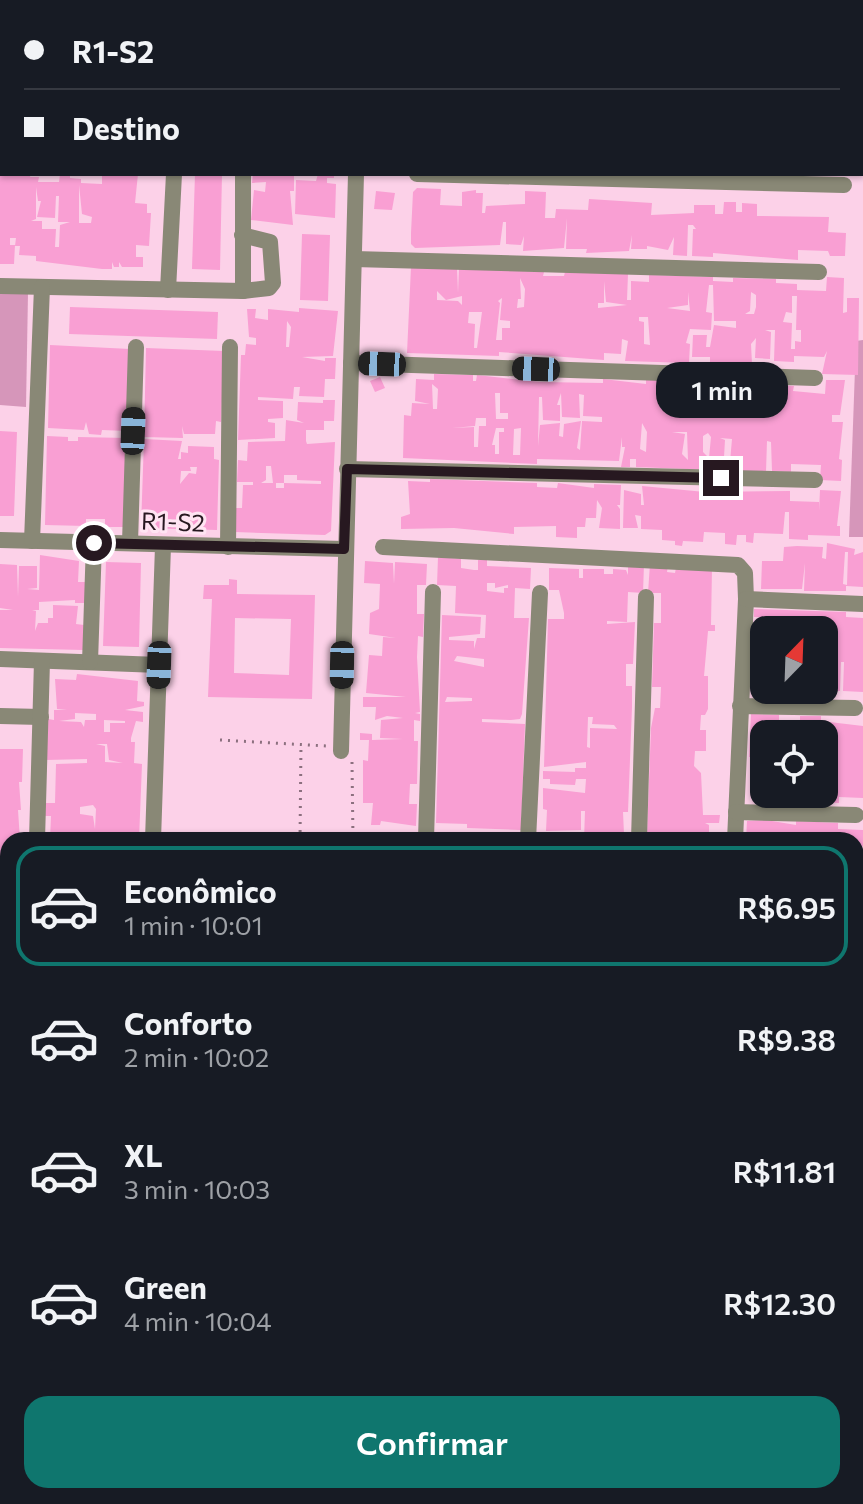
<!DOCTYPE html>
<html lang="pt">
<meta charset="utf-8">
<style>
body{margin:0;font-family:Commissioner,sans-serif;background:#20242c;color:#f1f3f6;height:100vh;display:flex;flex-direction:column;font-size:30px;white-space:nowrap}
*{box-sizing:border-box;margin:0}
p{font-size:26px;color:#9ea1a6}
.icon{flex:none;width:44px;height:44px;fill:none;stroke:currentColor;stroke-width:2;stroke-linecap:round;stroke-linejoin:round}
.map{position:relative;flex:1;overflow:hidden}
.details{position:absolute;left:0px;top:832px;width:864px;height:672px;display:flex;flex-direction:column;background:#171b24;border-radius:24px 24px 0 0;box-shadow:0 2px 6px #0004}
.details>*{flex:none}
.guide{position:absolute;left:0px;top:0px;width:864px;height:176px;box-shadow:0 2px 6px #0004;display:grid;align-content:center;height:176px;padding:0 24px;background:#171b24}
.needle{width:52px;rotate:23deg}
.buttons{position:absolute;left:750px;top:616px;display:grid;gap:16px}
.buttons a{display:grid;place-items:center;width:88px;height:88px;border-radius:16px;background:#171b24;box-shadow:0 2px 6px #0004;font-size:40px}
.end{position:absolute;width:36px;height:36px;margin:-18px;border:10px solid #271820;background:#fff;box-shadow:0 0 0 4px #fff}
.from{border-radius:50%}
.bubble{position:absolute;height:56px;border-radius:24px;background:#171b24;box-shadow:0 2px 6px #0004;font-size:26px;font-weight:600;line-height:56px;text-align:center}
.car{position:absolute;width:24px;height:48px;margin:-24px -12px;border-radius:10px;box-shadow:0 0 6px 2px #0007;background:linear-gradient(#222 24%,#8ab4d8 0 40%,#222 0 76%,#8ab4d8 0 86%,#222 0)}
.guide b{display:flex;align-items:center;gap:28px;height:76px;font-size:30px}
.guide b+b{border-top:2px solid #363941}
.guide i{width:20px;height:20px;background:#f1f3f6}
ul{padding:14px 0 0;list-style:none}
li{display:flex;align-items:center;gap:24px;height:120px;margin:0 16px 12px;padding:0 8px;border:4px solid transparent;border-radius:24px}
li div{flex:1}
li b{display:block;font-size:30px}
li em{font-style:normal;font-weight:600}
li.on{border-color:#0f766e}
li>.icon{width:72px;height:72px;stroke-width:1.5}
.cta{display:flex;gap:16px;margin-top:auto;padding:16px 24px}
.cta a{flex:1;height:92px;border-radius:24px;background:#0f766e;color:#fff;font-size:32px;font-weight:600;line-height:92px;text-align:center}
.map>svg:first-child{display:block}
</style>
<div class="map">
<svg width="863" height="1504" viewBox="0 0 863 1504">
<rect width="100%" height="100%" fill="#fcd1e8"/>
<g fill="#d696ba">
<path d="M0,292L28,293L26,407L0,405Z"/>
<path d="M863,340V537H849L856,341Z"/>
</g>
<path fill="#e28abd" d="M863,1252V1504H718L723,1496H856V1262Z"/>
<g fill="#f99fd3" fill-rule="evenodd">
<path d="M7,174H31L30,177H39L38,182H59L60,174H70V178L81,179V183L102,184V174H138L135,203L147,204V213H151L149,246L136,245V257H143V267H122L119,262V267H114L112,262V269H102L36,261V256L19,255L20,246H15L16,238H10V245H15L14,264H0V176ZM79,185L82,214L92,217L91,223H79ZM36,187L38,201H41L37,217L55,218L56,196H59L58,222H70L60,225L59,247H55L56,229H42V221H31L36,219Z"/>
<path d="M195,174H222L220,270L192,269Z"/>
<path d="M253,174H294V191H290L293,225L251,220L254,190L265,192L266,182L252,183Z"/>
<path d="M318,174H334V178H327V183L336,184L335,218L295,214L296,180L316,181Z"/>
<path d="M417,188L441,189L440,205L462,206V192L476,190V193H483L482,213H485L486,206L525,204V191L546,192L545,218H555L556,209L588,210L589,199L652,203L651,215L694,213V205H715V214H723L724,202H736V212H742V203L757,204V216L829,217L828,232L846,233L845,256H830L828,251L798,250V260L713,253V257L692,256L693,229H696L693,225H688L687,256L673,255L674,237L668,250L647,246V249H631L632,235L629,251L586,253L587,249H566L567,218L564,248L523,251L524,236L521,245L506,244V222H503L500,245L415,248L411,244V233L413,192Z"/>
<path d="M376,191L395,193L392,210L374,209Z"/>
<path d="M302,234L330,235L328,301L300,300Z"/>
<path d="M411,267L457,268L458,293L459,268L544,272L543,276H564L565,272L628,274L627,300H631V281L649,282V275L713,277V281L733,282V278L776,279V283L797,284V290L826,291L827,277L844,278L843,313L847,312V298H859L858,375L822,374L827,351L824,357L794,356V362L774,361L775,330H765L771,332L770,359L755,358L756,338L751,344L752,364L710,363V357H692L693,335H707L706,347H710L714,325L736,328V321H714L713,285H709L706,312L712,313L711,330L690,329L686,343L690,344L689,363L625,361L628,341L622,339L621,354L604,353V360L499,352V356L407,353ZM520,278L525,289L524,307L517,308L518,299H521ZM604,281L606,302L627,305L598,308V303H604ZM437,291L446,300L462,296V305L458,301L437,300ZM688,292L690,311L667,308L688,305ZM751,292L756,295V307L754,314H745L750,311ZM792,296H797L796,330H801V342L795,341V349H791L792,323L783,322L786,312L792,313ZM502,298L500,320L510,321V328H502V340H496L500,303L498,301ZM469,312H482L477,348H474L475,324L468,323ZM639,317H648L650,345L644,344V322L639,321Z"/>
<path d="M70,307L218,312L217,339L69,334Z"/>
<path d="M299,308L338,311L333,356L302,357L325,361V358H336L335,379H325L324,397L299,396L300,387H294L293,399L258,397V400L283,401V418L268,419V422L275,423V438L238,440L241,355H245L246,344L256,345V338L249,337L247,309H256L255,318L268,320V309L299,312ZM287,321L291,327L289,347H286Z"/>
<path d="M50,345L130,349L127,431L102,430L101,435L89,434L86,422L84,430L48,428Z"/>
<path d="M146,348L224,351L221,422L216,421L215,434H184L182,426L183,438L144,437Z"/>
<path d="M434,374L473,375V381H476L477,375L540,382L603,383V379L646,384V380H667L666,409L668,387L688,388L683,411V417H687L688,382L794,386L793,391L825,394L826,380H845L840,415H832V422H843L839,459L842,460L841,481L820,480L821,465L791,464V472L772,471L771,442L767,441L766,472L636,467V459H630V467H621L625,447H622V437L619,461L537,459V464L403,458L404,415L411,416L412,403L430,404L415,401L416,379L434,380ZM432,384L438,389L437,409H433ZM495,393H500V413H508V419H496ZM561,393L562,417L580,418L579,394L584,395L583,416L602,417V422L582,421L580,450L577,448L581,421L564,424L563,437L559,436L560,423L540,425L538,446L539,397H542L543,420L560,421V405H557ZM476,418H486V426H479L478,447H474V452V427L452,428L475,426ZM642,423L647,432L646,452L640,449ZM496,428H504V432H499V454H495V445H492ZM521,428L520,455H513L514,429ZM672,432H687L688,460L682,454L685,434ZM708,433L711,437L709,458L703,452V436ZM720,438L732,439L730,462L724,457L725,440Z"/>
<path d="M380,377L385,388L375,392L370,381Z"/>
<path d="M323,400H335L334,421H324V430H306V441L307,444L335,442L331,531L325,535L235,532L236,508H242L243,485H253V482H237L238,460L247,461L248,442L285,441L286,420L304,423L297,420L298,402L323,403ZM266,466H271L273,483H261L266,480ZM284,475H297V480L321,481V484L284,483V488H276V483H284Z"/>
<path d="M0,431L17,432L14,516H0Z"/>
<path d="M47,436L68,437V441H78V437L127,438L124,527H105V519H86V526L45,525Z"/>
<path d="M144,439L182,441L178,459H181V452L188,453V446L214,447V459L219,460L217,530L141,528ZM190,467H197L196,474L189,473L180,484L181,471H191Z"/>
<path d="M430,479L537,483V487L557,488L558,483L594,488V484L621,485L620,505H617L620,509V529L599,528L602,508L597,500L596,518H586L585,527H577V538L556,537V526L514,527V534L454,528L401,529V517L410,514L408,481L430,482Z"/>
<path d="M642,486L705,492L790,491V501L819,502V511L820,490L841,491L837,526H840V536L808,535V540L789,539V512H785L783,534L754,533L753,543L746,542V535H737L736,545L725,544V533L704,532L703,542L683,541L682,546L675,545V541L662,540V530L641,529V516L635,515L638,528H623L624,490L641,494V505H644Z"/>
<path d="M827,543L855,549L854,555L863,552V587L846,586V591H804L805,563L802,589H761L762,561H783L784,547L797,546L823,547L822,558L826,559ZM845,552H848L847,585L843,584Z"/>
<path d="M40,555L79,561L78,582H85V603H75V600L39,602V610H32L36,611L35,631L38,623H48V618H53V605L78,606L76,624L84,625L83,650L0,648V610H13L0,608V564L17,565L18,597L19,566H37V588L27,589L39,590Z"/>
<path d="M438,557L461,559V568L474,570H478V560H487V566L531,568L530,589L515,588L514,618H529L522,714L520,719L511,720L482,719V722L525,724L521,830L467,828V824L436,823L442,615L481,617L480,634L449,637V640L474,641V649L477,638H485L486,615L455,613L456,586L437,585ZM487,583H495V588L508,585V588H504V593L487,591ZM457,656L484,659V667L454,661ZM447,697L472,698V701L445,702Z"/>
<path d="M365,561L393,563L394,584L395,562L427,564L426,585H417V614H424L423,637L418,636L417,657L420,712L415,713L420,714V721L414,720V741H418L417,784H410L409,804H417L416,826L381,821L380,825H371L373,803H363V760L368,761L369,740H360V733L372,734V740L403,739L380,738L381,720L403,718L387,716L375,720L376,707H363V697H406L366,693L369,655L382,656L383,637L396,638L369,634L370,613L379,609L380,584L364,583Z"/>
<path d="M106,562L141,563L139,647L103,646Z"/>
<path d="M628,564H644L643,593L628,592L627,622L607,621V624L635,622L633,664H626V686H632V707L628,812H623L624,834H610L609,840H584L585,811H581V830L546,831L547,810L543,809V788L585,793L586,779H576L575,785L550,784V779H543V771L575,772V768H586V762L544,767L548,619H564V613L559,590H549V568L579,569V578H583V569H604V574H613V569L626,570L628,575ZM588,717H593L592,724L614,725L617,729L590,728V748L587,747Z"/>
<path d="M650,564L668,565L667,572L675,573L676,568H712L711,625H715V631H708L704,676H708V709L705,715H701L700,730H706V751H695L694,766L701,773L703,815H720L719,823H705L709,825V838L647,834L651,728L655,708H660L661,687H652L654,623H661V593H648Z"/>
<path d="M229,579L237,580V594L315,595L312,699L208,697L212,599H203L204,585H229ZM235,618L291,619L289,675L234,673Z"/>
<path d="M754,609L846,612V617L863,618V692L843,691L844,662H841L840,691H824L826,628L806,630V618L803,617L800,630H781L779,617V630H764V640L760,639V617H754Z"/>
<path d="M760,642H764V690H801V696L752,694L753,651L759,652Z"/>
<path d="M77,674L138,681L137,701L144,702V706L125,710L143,712V722L136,721L131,738V742H135L134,763L142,764L139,840H117L118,835L113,834V840L50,839L51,816H44V803H55L56,764L87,763V759L46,760L48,719L54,720V710H67L57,709L55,679L76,680ZM75,713L96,714V720H85L84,727L81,722L59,721L75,719ZM104,720L125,721V723H110V732H104ZM96,744H107L109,760L123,763L105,762V746ZM93,805L96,809L95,829L93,816L80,814V807Z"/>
<path d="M751,714L779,715V720L800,721V716H821V721L863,726V798L839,797V803L754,800L755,772L759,771H764V794H824V734H764V768L755,767L756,757H749Z"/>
<path d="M0,749H23L22,782H19L21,810H18L20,840H8V897H0Z"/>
<path d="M766,820L796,825V821L838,823V829L863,830V846L860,848L863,849V903H856V840H746L747,821Z"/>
<path d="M856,939H863V982L856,981Z"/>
<path d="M0,942H8V967L0,964Z"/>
<path d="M0,984L8,985V1061H0V1000L4,998L0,997Z"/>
<rect x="0" y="1069" width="8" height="88"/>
<path d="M0,1439H8V1496H73L72,1504H56L54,1501V1504H35V1500L32,1504H0Z"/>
<path d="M75,1496H100L99,1504H74Z"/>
<path d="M148,1496H176L175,1504H148Z"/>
<rect x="326" y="1496" width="70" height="8"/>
<path d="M418,1496H490V1504H417Z"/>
</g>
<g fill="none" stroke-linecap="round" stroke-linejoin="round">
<g stroke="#8c707f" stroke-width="3" stroke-dasharray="2 6" stroke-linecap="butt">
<path d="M220,740L327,746"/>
<path d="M352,762L353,840"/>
<path d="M300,840L301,744"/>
<path d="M0,1301L8,1308"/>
<path d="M0,1406L8,1399"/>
<path d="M501,1504L502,1496"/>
</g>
<g stroke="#898876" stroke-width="16">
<path d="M41,2V0"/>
<path d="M100,2V0"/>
<path d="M293,2V0"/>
<path d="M360,2L361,0"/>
<path d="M467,2V0"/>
<path d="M576,2V0"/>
<path d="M0,158H2"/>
<path d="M417,174L844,185"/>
<path d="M354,259L819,272"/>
<path d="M0,286L243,291L269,288L273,283L270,242L242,235"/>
<path d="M168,290L174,174"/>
<path d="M243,291V174"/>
<path d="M351,363L815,378"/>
<path d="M347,469L815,480"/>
<path d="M0,540L344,549"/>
<path d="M32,541L42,287"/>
<path d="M130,543L136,347"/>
<path d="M228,547L230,347"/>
<path d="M383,547L738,565L745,573L746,599L735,840"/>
<path d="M746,599L863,604"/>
<path d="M0,659L159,665"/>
<path d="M90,662L94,543"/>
<path d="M740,706L855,708"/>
<path d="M0,716L41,717"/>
<path d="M341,751L356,174"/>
<path d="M736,812L856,815"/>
<path d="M37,840L42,661"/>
<path d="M153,840L163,546"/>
<path d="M426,840L433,592"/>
<path d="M528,840L540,593"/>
<path d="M639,840L646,597"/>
<path d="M0,923H8"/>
<path d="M0,979L8,978"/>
<path d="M0,1169H8"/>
<path d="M0,1426H8"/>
<path d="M194,1498L230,1500L239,1504"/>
<path d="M127,1504V1496"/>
<path d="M312,1504L313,1496"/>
</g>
</g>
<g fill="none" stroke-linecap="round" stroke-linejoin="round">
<path stroke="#271820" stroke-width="10" d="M94,543L344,549L347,469L721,478"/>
</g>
<g text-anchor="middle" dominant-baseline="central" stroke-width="6" stroke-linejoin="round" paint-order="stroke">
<g font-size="24" fill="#271820" stroke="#ffe4f2">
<text transform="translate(173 521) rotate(2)">R1-S2</text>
</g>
</g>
</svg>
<div class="buttons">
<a><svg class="needle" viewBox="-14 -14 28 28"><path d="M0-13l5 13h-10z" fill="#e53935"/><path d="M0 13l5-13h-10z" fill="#9ea1a6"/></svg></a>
<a><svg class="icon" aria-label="locate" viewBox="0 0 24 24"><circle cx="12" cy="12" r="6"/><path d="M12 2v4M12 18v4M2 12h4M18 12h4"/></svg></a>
</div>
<i class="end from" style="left:94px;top:543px"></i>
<i class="end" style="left:721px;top:478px"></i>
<div class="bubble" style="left:656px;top:362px;width:132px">1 min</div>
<i class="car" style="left:382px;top:364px;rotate:272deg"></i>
<i class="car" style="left:536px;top:369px;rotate:272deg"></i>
<i class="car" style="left:133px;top:431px;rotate:2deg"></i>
<i class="car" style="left:159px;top:665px;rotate:182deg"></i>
<i class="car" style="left:342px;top:665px;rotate:181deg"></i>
<div class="guide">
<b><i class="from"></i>R1-S2</b>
<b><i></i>Destino</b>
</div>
<section class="details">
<ul>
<li class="on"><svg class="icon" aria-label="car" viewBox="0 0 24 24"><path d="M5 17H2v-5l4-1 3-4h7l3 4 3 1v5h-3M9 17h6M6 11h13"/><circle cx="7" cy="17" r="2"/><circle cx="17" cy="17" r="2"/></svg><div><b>Econômico</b><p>1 min · 10:01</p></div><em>R$6.95</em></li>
<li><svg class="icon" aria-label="car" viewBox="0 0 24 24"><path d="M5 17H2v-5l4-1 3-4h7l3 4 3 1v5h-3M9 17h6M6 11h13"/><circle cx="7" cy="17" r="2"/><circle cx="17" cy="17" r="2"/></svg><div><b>Conforto</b><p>2 min · 10:02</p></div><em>R$9.38</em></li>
<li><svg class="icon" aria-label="car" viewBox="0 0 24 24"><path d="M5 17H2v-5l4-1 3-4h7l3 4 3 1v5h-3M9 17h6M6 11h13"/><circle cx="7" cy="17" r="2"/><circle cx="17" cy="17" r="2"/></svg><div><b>XL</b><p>3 min · 10:03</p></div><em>R$11.81</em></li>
<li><svg class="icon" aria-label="car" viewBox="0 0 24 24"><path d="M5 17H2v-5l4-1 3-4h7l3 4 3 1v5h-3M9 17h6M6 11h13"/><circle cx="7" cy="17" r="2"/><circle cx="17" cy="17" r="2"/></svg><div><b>Green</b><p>4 min · 10:04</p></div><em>R$12.30</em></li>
</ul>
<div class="cta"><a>Confirmar</a></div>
</section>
</div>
